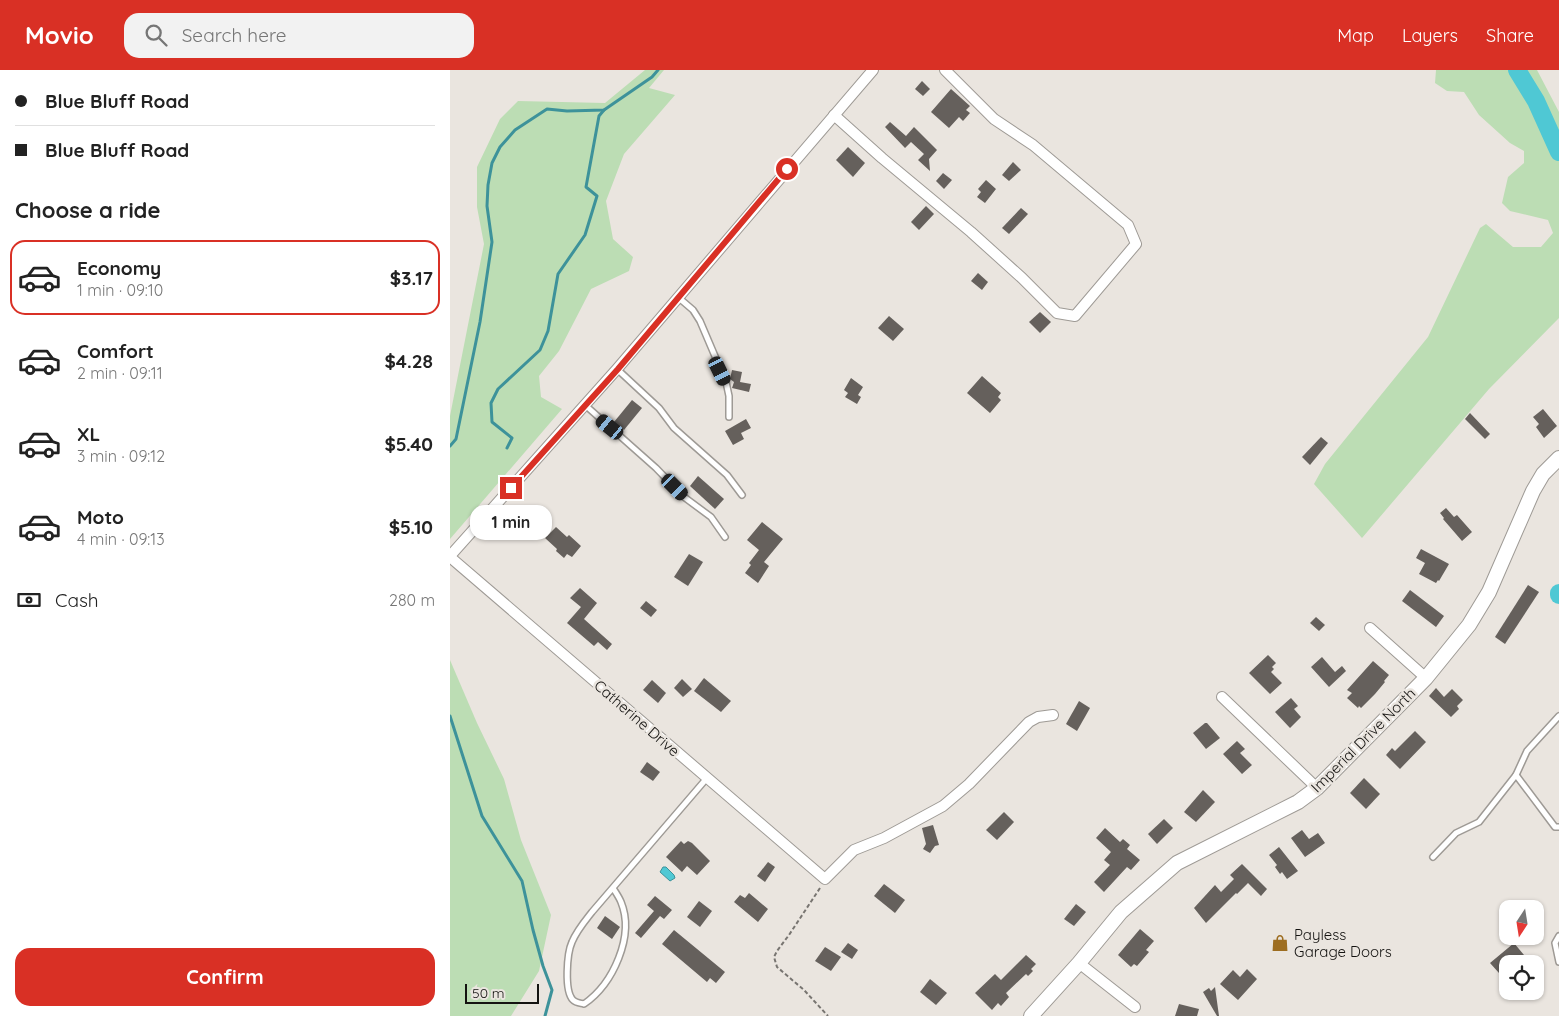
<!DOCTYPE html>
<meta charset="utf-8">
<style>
body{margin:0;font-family:Quicksand,sans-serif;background:#f2f2f2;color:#222;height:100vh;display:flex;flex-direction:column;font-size:19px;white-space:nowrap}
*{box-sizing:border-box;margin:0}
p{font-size:16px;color:#767676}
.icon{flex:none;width:28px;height:28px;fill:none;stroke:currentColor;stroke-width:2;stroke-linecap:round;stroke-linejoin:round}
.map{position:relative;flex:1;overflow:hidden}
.sheet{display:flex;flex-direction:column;background:#fff;width:450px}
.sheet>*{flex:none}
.hud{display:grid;align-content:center;height:110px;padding:0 15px;background:#fff}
.needle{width:32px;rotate:192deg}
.buttons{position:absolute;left:1049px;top:830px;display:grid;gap:10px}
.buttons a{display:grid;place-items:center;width:45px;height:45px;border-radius:10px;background:#fff;box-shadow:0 1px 4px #0004;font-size:25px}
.scale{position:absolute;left:15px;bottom:12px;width:74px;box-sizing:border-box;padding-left:5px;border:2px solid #141311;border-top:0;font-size:14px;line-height:18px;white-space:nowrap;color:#141311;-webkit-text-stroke:4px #eae5df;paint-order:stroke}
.end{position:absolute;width:22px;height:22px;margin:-11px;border:6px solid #d93025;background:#fff;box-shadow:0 0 0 2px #fff}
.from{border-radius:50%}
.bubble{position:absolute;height:35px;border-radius:15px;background:#fff;box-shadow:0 1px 4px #0004;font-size:16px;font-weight:800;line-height:35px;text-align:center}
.car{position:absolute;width:15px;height:30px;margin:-15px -8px;border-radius:6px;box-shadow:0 0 4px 1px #0007;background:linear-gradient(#222 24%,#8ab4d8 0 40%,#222 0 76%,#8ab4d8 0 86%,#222 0)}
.hud b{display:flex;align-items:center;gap:18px;height:48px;font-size:19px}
.hud b+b{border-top:1px solid #e0e0e0}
.hud i{width:12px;height:12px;background:#222}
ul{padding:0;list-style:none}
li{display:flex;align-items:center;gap:15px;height:75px;margin:0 10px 8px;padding:0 5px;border:2px solid transparent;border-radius:15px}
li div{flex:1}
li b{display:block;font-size:19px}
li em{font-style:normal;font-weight:800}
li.current{border-color:#d93025}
li>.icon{width:45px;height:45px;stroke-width:1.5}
h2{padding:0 15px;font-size:22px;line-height:60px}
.pay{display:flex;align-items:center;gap:12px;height:55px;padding:0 15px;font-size:19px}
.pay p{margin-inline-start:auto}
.cta{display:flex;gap:10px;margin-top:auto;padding:10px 15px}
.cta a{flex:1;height:58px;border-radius:15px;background:#d93025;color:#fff;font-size:20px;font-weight:800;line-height:58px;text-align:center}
header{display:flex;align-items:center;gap:30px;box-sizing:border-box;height:70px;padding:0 25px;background:#d93025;color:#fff}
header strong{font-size:24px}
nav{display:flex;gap:28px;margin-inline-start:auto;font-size:18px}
.search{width:350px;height:45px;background:#f2f2f2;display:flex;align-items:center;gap:12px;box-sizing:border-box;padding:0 18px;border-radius:15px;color:#767676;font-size:19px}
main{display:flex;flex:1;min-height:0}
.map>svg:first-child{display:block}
</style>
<header>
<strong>Movio</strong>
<div class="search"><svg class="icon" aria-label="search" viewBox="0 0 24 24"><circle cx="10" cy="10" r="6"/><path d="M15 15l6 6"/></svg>Search here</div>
<nav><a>Map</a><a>Layers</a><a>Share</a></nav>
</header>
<main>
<section class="sheet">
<div class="hud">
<b><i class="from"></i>Blue Bluff Road</b>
<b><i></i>Blue Bluff Road</b>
</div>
<h2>Choose a ride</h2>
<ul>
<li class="current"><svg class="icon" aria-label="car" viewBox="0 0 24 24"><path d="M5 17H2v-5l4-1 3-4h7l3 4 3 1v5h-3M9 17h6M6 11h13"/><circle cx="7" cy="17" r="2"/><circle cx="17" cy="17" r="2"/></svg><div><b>Economy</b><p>1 min · 09:10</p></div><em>$3.17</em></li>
<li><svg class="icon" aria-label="car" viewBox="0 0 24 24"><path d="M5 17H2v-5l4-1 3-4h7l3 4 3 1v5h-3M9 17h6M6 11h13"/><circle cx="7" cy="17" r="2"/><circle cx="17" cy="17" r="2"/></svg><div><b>Comfort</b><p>2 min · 09:11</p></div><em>$4.28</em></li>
<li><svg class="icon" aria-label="car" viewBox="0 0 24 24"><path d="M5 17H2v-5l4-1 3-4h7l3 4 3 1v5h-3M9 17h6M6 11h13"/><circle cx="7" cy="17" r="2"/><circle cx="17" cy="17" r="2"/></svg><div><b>XL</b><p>3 min · 09:12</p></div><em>$5.40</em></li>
<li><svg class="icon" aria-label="car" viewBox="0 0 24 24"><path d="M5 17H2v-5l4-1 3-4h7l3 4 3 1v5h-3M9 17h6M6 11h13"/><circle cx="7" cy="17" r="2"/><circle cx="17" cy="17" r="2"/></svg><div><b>Moto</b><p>4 min · 09:13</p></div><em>$5.10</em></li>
</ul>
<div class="pay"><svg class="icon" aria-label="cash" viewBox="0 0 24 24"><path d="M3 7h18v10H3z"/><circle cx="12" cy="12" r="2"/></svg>Cash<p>280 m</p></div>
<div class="cta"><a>Confirm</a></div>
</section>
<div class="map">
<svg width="1109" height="946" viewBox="0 0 1109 946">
<rect width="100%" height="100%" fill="#eae5df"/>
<g fill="#bcddb4">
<path d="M195,0H214L199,18L225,25L174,84L156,131L163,169L183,187L179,201L141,219L109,281L89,306L91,327L112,339L0,469V346L34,174L27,137V97L50,49L68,31L155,33Z"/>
<path d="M986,0H1087L1109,42V248L1039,319L912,468L864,414L875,394L978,267L1030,158L1036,154L1063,177H1091L1103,163L1098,150L1060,141L1052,133L1058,107L1074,93V81L1060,73L1029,45L1014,22L997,21L985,13Z"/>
<path d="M0,590L27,653L54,709L71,770L101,845L89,901L61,946H0Z"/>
</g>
<path fill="#4fc8d4" stroke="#3d929a" d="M213,797H216L224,805L225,808L220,811L210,802Z"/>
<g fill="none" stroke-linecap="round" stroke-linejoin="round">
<g stroke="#3d929a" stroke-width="3">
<path d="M0,376L6,369L30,252L42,172L37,136L38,115L42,93L50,77L65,60L97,39L117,41L154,40L202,7L208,0"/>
<path d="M57,378L62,368L42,352L41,333L48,319L90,280L98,261L108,204L135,165L147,126L136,117L149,46L154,40"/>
<path d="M0,646L32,746L72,811L83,860L93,896L102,920L95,946"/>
</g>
<g stroke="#4fc8d4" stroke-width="18">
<path d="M1067,0L1086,31L1109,82"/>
<path d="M1109,523V525"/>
</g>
</g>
<g fill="#65605c">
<path d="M472,11L480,19L473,26L465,19Z"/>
<path d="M501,19L520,36L516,40L520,43L513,51L509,47L499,58L481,42Z"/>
<path d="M440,52L456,66L464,57L487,80L479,89L480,101L468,90L474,84L461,72L455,78L435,57Z"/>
<path d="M398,77L415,93L403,107L386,90Z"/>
<path d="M563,92L571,100L559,111L552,105Z"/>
<path d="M493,103L502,110L494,119L486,111Z"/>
<path d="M536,110L546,119L535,133L527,127L531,122L528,119Z"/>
<path d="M476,136L484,144L469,160L461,152Z"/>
<path d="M571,138L578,144L559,164L552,158Z"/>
<path d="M528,203L538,212L532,220L521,211Z"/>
<path d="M590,242L601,252L590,263L579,252Z"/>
<path d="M439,246L454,259L443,271L428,258Z"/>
<path d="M282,300L292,302L290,312L301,314L299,322L282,318L284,312L280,309Z"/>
<path d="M532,306L551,323L548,327L551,330L540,343L517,323Z"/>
<path d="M401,308L413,317L408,325L411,327L407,334L395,327L398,323L394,320Z"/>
<path d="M182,330L192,338L174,360L164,352Z"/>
<path d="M1093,339L1107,356L1094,368L1086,357L1089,354L1083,347Z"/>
<path d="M1020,343L1040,364L1035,369L1015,349Z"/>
<path d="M296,349L301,358L291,363L294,369L283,375L275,361Z"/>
<path d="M871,367L878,373L860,395L852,387Z"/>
<path d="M248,406L274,429L265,439L240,416Z"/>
<path d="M996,438L1004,447L1007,445L1022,462L1012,471L993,449L994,448L990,443Z"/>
<path d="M312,452L333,469L314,492L319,496L308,513L295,503L301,495L299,493L309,480L297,470Z"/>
<path d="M106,457L117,467L119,465L131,476L122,487L117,484L114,488L106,481L107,479L95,468Z"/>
<path d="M971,479L999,494L989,511L988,510L986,513L969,504L975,493L966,488Z"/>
<path d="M239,484L253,492L238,516L224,507Z"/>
<path d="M1078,515L1089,522L1055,574L1045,567Z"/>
<path d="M130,518L147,533L134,549L162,574L157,580L148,572L144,576L117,553L131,537L120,528Z"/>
<path d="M960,520L994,546L986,557L952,531Z"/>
<path d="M196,531L207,540L201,547L190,538Z"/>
<path d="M866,547L875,555L869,561L860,553Z"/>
<path d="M818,585L826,593L822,597L824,599L821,602L832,613L820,624L799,603Z"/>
<path d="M872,587L885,602L892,596L896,601L879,617L861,597Z"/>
<path d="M923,591L939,605L934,611L935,612L925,624L911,638L909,636L908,638L897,628L902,623L897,620Z"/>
<path d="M254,608L281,631L271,642L244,621Z"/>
<path d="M232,609L242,619L233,627L224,618Z"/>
<path d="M202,610L216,623L208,633L193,620Z"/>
<path d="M986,618L994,627L1002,619L1013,630L1007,636L1009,639L1001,647L979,626Z"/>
<path d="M841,628L848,636L844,639L851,647L840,658L825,642Z"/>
<path d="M629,631L640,638L627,661L616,654Z"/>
<path d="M755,653H757L770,668L756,679L743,663Z"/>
<path d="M965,661L976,672L950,699L936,685L942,678L945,681Z"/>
<path d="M787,671L795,679L790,683L802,695L792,704L773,684Z"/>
<path d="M197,692L210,702L203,711L190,702Z"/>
<path d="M914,708L930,724L916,739L900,723Z"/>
<path d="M753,720L765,732L746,752L734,742Z"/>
<path d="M554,742L564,752L547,770L536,760Z"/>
<path d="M714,749L723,758L707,774L698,764Z"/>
<path d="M483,755L489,775L485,776L480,783L473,779L476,774L472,758Z"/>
<path d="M655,758L670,772L673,769L680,775L677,779L690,790L681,800L677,797L654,822L644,812L660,795L654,790L661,782L646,768Z"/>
<path d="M852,760L859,769L868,763L875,773L855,787L841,768Z"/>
<path d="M231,771L234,774L238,771L242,773L260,791L247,805L237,796L232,802L216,787Z"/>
<path d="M829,777L848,801L837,809L832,802L830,804L825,797L827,795L819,785Z"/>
<path d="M318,792L325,797L315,812L307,806Z"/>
<path d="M792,794L817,819L811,826L798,813L787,824L786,823L756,853L744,838L765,815L771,822L784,809L780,805Z"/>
<path d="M434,814L455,830L445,843L424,826Z"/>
<path d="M299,823L318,839L308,852L284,832L290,825L295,828Z"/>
<path d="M205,826L222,840L214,849L210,846L191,868L185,863L204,841L197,835Z"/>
<path d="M249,831L262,841L250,857L237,847Z"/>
<path d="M626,834L636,842L624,856L614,849Z"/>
<path d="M155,846L170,857L162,869L147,858Z"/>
<path d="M690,859L704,871L696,880L699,882L687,896L684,894L681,897L668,885Z"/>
<path d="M224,860L275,902L266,913L260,908L257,912L212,874Z"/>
<path d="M830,866L836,872L830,878L824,872Z"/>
<path d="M398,873L408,880L402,889L391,882Z"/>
<path d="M1064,873L1074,885L1072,888L1077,894H1058V913L1040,893Z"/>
<path d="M375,877L391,887L381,901L365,891Z"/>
<path d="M576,885L586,894L581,899L583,901L578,906L576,904L556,923L559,927L551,936L548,933L542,940L525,923L545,904L551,910Z"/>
<path d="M797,899L807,909L788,930L770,914L783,900L790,907Z"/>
<path d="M480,909L497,923L486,935L470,922Z"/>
<path d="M765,917L769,946H767L753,922L759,918L761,921Z"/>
<path d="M729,934L749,939L747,946H725Z"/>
</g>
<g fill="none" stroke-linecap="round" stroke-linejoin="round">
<g stroke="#9e9a95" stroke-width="8">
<g id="lane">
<path d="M229,228L243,240L250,251L276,312L279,326V347"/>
<path d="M167,299L209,338L224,358L277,405L292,425"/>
<path d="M135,335L206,398L234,427L261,447L275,467"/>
<path d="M1066,705L1105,757H1109"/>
<path d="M983,787L1006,763L1029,752L1066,705L1077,681L1109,646"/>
<path d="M163,818C166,823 169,827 171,832C185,866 163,914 134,934C130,933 126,933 123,930C114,921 117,883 122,872C127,860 135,851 142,842L257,708"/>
<path d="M1109,866L1105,873L1109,892"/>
</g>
</g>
<g stroke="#9e9a95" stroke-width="12">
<g id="street">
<path d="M384,45L432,88L521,162L572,208L607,243L625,246L686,174L678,155L583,75L544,49L495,0"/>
<path d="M0,486L167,299L423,0"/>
<path d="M0,487L375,809L404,780L434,768L493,736L519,714L579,652L588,647L603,645"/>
<path d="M920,558L976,608"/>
<path d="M772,627L867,718"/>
<path d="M629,893L685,937"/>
</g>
</g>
<g stroke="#9e9a95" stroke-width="16">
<path id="secondary" d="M581,946L629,893L671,842L727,793L848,732L867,718L976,608L1019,555L1039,522L1083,421L1093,404L1109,388"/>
</g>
<path stroke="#787571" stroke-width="2" stroke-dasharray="4 2.5" stroke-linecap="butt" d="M370,818L339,865L327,881L324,887L327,897L354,920L378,946"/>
<use href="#lane" stroke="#fff" stroke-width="5"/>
<use href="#street" stroke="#fff" stroke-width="10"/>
<use href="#secondary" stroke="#fff" stroke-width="14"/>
</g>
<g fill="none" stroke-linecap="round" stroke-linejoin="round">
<path stroke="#d93025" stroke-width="6" d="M61,418L168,299L337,99"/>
</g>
<defs>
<g id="shop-bare" transform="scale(1.35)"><path d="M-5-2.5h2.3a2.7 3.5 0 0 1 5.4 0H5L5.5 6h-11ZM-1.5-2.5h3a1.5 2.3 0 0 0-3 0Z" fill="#9d6d20" stroke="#eae5df" stroke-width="2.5" paint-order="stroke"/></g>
</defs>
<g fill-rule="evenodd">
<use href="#shop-bare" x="830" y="873"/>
</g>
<g text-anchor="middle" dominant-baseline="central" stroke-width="5" stroke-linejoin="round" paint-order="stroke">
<g font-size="15" fill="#141311" stroke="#eae5df">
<text transform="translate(187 648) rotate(41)">Catherine Drive</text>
<text transform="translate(913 670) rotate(-45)">Imperial Drive North</text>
</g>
<g font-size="15" fill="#141311" stroke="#eae5df" text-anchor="start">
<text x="844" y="864">Payless<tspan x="844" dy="17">Garage Doors</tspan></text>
</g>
</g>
</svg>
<div class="buttons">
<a><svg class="needle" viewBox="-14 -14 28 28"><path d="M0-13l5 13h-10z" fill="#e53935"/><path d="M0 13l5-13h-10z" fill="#767676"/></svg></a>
<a><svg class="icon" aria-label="locate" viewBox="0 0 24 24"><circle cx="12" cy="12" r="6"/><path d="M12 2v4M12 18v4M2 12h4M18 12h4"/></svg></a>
</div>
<div class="scale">50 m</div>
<i class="end from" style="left:337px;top:99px"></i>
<i class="end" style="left:61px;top:418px"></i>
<div class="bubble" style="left:20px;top:435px;width:82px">1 min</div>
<i class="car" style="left:270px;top:301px;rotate:154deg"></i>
<i class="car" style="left:160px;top:357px;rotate:309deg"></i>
<i class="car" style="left:225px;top:417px;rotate:135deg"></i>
</div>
</main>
